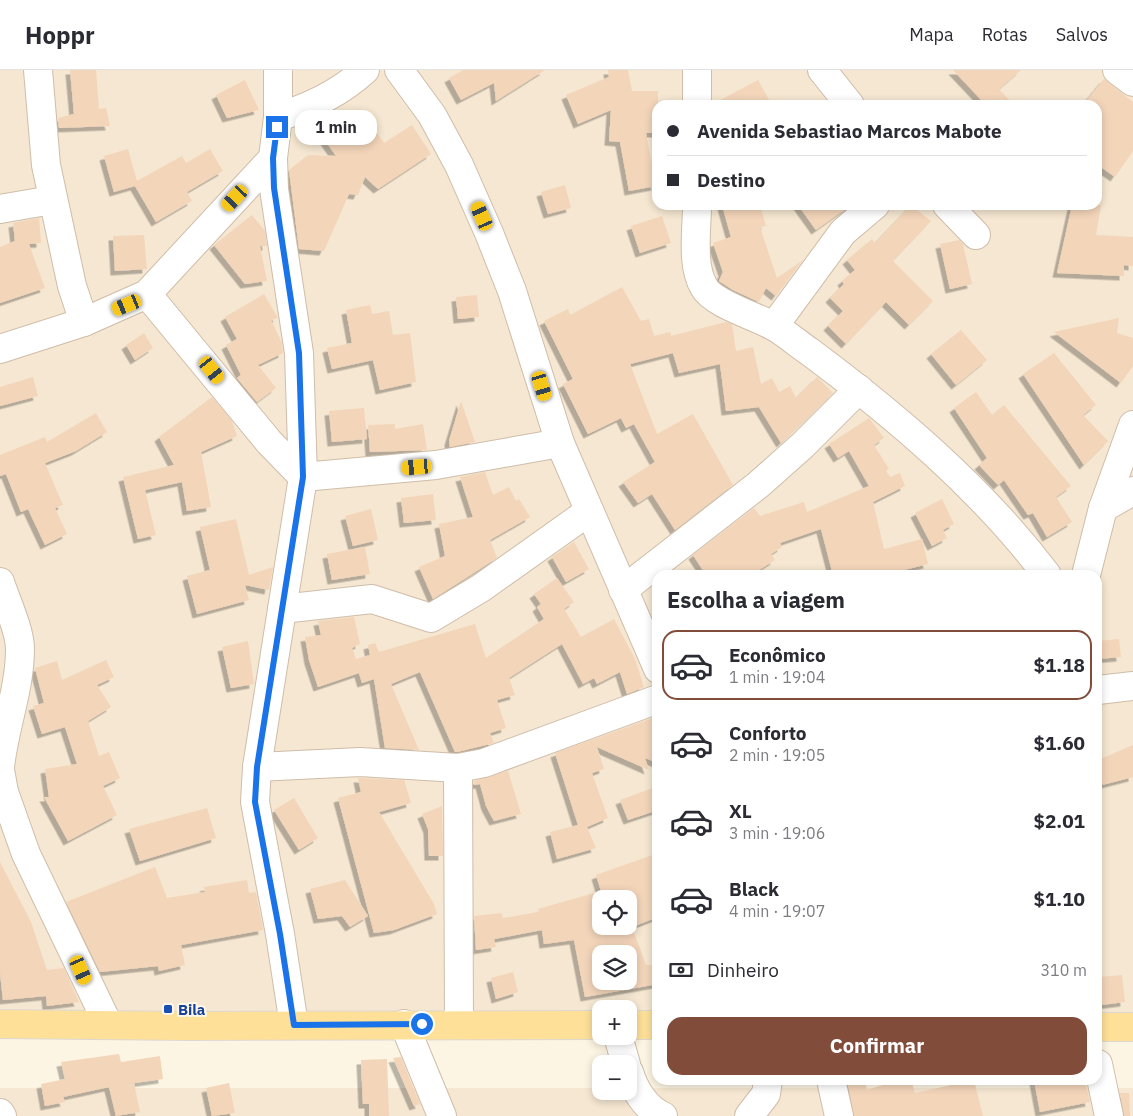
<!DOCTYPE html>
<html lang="pt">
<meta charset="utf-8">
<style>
body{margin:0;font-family:"IBM Plex Sans",sans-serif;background:#f7f7f7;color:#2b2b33;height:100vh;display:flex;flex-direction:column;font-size:19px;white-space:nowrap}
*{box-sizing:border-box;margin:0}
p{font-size:16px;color:#7c7c81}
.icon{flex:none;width:28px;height:28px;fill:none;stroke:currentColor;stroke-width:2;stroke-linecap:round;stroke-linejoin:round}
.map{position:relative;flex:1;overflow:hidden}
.drawer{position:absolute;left:652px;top:500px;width:450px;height:515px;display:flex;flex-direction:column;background:#fff;border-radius:15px;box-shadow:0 2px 8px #0003}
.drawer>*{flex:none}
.hud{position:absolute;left:652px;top:30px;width:450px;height:110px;border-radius:15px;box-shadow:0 2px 8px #0003;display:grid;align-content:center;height:110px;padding:0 15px;background:#fff}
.buttons{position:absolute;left:592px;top:820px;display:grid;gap:10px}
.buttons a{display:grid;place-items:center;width:45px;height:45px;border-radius:10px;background:#fff;box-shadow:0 2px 8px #0003;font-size:25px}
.end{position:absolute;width:22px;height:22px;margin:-11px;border:6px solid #1a73e8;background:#fff;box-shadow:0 0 0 2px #fff}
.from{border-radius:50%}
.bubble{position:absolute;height:35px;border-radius:15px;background:#fff;box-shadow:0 2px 8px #0003;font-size:16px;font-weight:800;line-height:35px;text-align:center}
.car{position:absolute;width:15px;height:30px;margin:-15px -8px;border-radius:6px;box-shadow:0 0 4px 1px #0007;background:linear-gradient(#f5c518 24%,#345 0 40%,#f5c518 0 76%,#345 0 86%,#f5c518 0)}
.hud b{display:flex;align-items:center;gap:18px;height:48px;font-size:19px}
.hud b+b{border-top:1px solid #e1e1e2}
.hud i{width:12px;height:12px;background:#2b2b33}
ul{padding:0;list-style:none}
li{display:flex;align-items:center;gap:15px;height:70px;margin:0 10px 8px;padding:0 5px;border:2px solid transparent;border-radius:15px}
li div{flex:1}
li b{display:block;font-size:19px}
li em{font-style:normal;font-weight:800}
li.active{border-color:#824c3a}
li>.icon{width:45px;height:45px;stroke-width:1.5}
h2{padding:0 15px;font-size:22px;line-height:60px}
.pay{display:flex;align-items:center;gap:12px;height:55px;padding:0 15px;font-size:19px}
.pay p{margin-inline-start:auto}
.action{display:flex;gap:10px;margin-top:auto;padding:10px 15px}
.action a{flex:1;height:58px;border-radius:15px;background:#824c3a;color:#fff;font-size:20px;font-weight:800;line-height:58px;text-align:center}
header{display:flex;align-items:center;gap:30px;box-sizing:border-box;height:70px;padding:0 25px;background:#fff;border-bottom:1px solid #e1e1e2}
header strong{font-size:24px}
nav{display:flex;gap:28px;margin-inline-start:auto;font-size:18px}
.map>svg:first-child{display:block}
</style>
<header>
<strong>Hoppr</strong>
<nav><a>Mapa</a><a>Rotas</a><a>Salvos</a></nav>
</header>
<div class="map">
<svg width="1133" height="1046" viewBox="0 0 1133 1046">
<defs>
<filter id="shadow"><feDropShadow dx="-4.5" dy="4.5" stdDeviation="0" flood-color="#0004"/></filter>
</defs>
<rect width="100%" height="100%" fill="#fdf5e3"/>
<g fill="#f5e7d1" fill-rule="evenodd">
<path d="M0,0H1133V949H1098V505H658L657,948H629V939H601V947L0,946ZM658,35H1098V135H658ZM601,829H629V856H601ZM601,884H629V911H601Z"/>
<path d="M0,1018H601V1021H629V1018H1133V1046H0Z"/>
</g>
<g fill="#f3d5ba" fill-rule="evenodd" filter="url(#shadow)">
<path d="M70,0H96L99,39L106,38L110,56L59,58L58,48L74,44Z"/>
<path d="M463,0H545L496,31L494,13L461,30L449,8Z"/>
<path d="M608,0H628L632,21H658V63H646L656,116L629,121L620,72L609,71L611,40L578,54L566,25L609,7Z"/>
<path d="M953,0H1021L999,19L1014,35H986Z"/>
<path d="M1104,9L1133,32V81L1115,107L1098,95V35H1083Z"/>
<path d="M245,10L259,40L227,48L216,25Z"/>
<path d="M758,10L772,35H713V34Z"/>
<path d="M360,39L384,73L412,55L431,84L378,119L365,107L358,125L349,124L324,181L299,179L289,100L308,85L336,86L322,66Z"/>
<path d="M128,79L137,111L182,86L186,93L210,79L223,101L187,122L192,131L156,152L135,116L114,122L104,86Z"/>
<path d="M565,115L571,138L548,144L541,122Z"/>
<path d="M722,135H760L766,156L760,157L777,208L803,190L776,226L766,218L759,232L733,220L719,211L723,202L713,173L731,167Z"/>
<path d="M798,135H851L816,160Z"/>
<path d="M911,135L931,151L893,191L933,231L909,255L886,232L846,274L828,256L843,241L830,228L844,214L842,211L855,200L847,190L872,169L875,173Z"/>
<path d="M1072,135H1101L1096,165L1133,167V196L1124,195V206L1057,203Z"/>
<path d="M252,145L265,161L267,176H260L267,211L245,214L214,175Z"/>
<path d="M662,146L671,173L640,183L631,156Z"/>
<path d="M39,148L41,173L29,174L45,218L0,233V177L15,171L13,153Z"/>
<path d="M144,165L147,199L115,201L113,166Z"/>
<path d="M959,170L963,174L972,214L950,219L940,174Z"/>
<path d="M622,217L641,251L649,249L654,266L670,262L671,266L726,252L732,254L736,281L753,277L761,314L772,308L779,322L790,316L796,328L817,307L833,323L781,373L759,337L726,341L720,294L679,303L673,283L630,294L657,364L693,344L733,415L675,460L652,424L638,433L623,412L655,392L634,354L626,358L621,348L588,364L563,314L573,309L544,251L568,239L570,245Z"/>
<path d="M264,224L278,248L271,250L282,273L283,283L258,295L276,318L257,332L237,308L241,305L226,275L237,269L225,247Z"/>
<path d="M477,225L479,247L458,249L456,227Z"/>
<path d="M370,235L372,244L389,241L393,265L410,263L416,312L380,320L373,290L332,299L327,278L352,273L346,240Z"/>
<path d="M1119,248L1117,263L1133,268V296L1121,313L1054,262Z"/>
<path d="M961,260L987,290L956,315L931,284Z"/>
<path d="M144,263L153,278L135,290L126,275Z"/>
<path d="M1054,283L1096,335L1083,345L1108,371L1084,395L1023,304Z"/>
<path d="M33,307L38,326L0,336V317Z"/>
<path d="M976,322L992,345L1004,335L1071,416L1056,427L1072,452L1047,467L1033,443L1028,445L1004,410L998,415L979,395L987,388L954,338Z"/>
<path d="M212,327L232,351L237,366L201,382L211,437L187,441L182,412L145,420L156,465L138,469L123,407L174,395L159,367Z"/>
<path d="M461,331L475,372L450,377L449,371Z"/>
<path d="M364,338L367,369L332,372L329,341Z"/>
<path d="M96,343L107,362L76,381L45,393L63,435L55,438L67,464L45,475L28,439L21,442L6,404L0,406V385L45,367L47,372Z"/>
<path d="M869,348L884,368L874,375L889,399L886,401L890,407L900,403L905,416L873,432L884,479L922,469L928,494L884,505H833L821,459L780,473L782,477L771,484L775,490L751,505H706L693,485L754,438L760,446L804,432L807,442L869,416L849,381L838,388L829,374Z"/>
<path d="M395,354V359L423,354L427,380L370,382L368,355Z"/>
<path d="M485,402L493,425L509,417L516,431L519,429L530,447L490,470L497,488L433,529L419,497L445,486L439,454L473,447L460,407Z"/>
<path d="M433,424L436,450L404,453L401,428Z"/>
<path d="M942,429L954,454L943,460L947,468L932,476L915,443Z"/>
<path d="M371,439L378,470L353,476L345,446Z"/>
<path d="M236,449L249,505L273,497L269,520L245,515L249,530L197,544L187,506L210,500L200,457Z"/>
<path d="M574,472L589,499L566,512L552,487Z"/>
<path d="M365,477L370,504L332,510L327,484Z"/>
<path d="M557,508L574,532L564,539L581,567L614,549L635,589L644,617L627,624L620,602L597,614L594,608L583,614L562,574L509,608L515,625L497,630L506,658L490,663L494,673L457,682H455L420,602L391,614L419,680L385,678L374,609L362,613L359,603L318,617L309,590L305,567L321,565L318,551L354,547L360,574L352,578L356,589L370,585L368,575L375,573L379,582L475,554L486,588L544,549L537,537L541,534L534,524Z"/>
<path d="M1119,569L1121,587L1098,589V571Z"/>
<path d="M248,571L254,614L231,618L222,577Z"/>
<path d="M106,590L114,607L97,615L111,637L88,651L99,686L109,682L120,708L103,716L117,745L68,771L44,727H49L45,699L77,694L65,657L42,664L33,636L44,633L35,598L57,591L62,610Z"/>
<path d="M653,648L658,659V693L645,688L649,700L597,677L604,699L592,703L608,748L587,757L596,778L557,789L550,762L578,755L555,683Z"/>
<path d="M1133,675V707L1098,716V690Z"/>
<path d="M508,701L521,744L494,751L486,736L480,714L474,715V711Z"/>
<path d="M358,708L404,710L411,733L379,742L434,834L437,844L394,860L374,863L338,728L361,722Z"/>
<path d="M658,716V740L628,750L620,730Z"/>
<path d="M294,728L318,768L299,780L274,740Z"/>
<path d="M442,736L443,786H429L428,759L422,744Z"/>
<path d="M207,738L216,768L140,791L129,759Z"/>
<path d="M658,783V847L632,857L646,895H658V914L585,927L574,870L544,874L542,860L494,869L496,877L476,880L474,846L501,843L503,848L539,842L538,839L601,821L596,805ZM601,829H629V856H601ZM601,884H629V911H601Z"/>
<path d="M0,792L31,852L47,900L64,898L79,932L47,936L46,926L3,930L0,903Z"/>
<path d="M155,797L167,828L205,822L204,817L247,810L249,823L256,822L263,860L181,875L185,895L159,901L158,896L100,902L66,832Z"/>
<path d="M345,810L368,846L350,857L342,846L318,849L310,819Z"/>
<path d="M513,902L518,922L496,929L491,908Z"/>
<path d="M1122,905L1125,932L1101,935L1099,907Z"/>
<path d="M119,984L121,992L160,986L163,1009L134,1013L140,1042L116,1046L109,1017L63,1027L65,1032L45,1036L41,1014L65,1009L61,992Z"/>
<path d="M401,987L420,1034L414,1036L393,988Z"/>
<path d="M387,989L389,1046H369V1034H363L361,990Z"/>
<path d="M847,1010H865L867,1020L898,1010H911L915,1023L974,1010L983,1046H854Z"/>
<path d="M1034,1010H1085L1090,1032L1040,1042Z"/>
<path d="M229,1013L235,1043L212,1046L206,1018Z"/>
<path d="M1120,1023H1129L1130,1046H1124Z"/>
</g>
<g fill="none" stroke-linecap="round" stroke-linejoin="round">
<g stroke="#cfbda9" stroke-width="30">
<g id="minor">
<path d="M38,0L46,95L72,216L84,252"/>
<path d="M278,0V47L273,88L274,119L299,283L303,407L257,697L255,732L280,864L294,955"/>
<path d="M399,0L432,45L459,95L489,163L512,221L560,373L658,599"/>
<path d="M822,0L850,35"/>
<path d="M1117,0L1133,12"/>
<path d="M697,35V0"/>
<path d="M278,47C311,37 340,23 365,0"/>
<path d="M697,135C697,160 691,195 704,217C713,234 756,246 773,256C786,263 798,274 810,282C896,346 982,419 1047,505"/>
<path d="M947,135L976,165"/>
<path d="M0,139L52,130"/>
<path d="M147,224L269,372L303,407"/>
<path d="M774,256L843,162L875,135"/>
<path d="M0,279L84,252L147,224L273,88"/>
<path d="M303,407L436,395L560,373"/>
<path d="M1103,438L1133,421"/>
<path d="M1086,505L1103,438L1133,355"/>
<path d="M0,512C6,531 20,560 20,579C20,619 4,658 0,697"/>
<path d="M623,520L758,415L803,375L859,319"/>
<path d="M282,539L372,529L431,548L481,518L588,442"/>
<path d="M1098,620L1133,616"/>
<path d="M257,697L360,692L458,698L484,693L658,629"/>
<path d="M458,698L459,954"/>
<path d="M0,700L4,722L26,784L108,954"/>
<path d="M404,954L442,1046"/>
<path d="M618,966L626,994"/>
<path d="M1098,994L1109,1046"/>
<path d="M629,1002C634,1019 646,1039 663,1046"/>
<path d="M831,1010L839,1046"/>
<path d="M0,1043L2,1046"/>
<path d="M749,1046L766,1024L768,1010"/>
</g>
</g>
<g stroke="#ded8d3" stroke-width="30">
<g id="major">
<path d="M0,954L187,956L601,955"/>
<path d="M629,955H658"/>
<path d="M1098,957H1133"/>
</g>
</g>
<use href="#minor" stroke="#fff" stroke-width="28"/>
<use href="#major" stroke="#fee099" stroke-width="28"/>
</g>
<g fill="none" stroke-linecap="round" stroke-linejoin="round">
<path stroke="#1a73e8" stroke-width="6" d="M277,57L273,88L274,118L299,283L303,407L257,697L255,732L280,864L294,955L422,954"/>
</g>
<rect fill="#1a4fb4" stroke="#fff8ea" stroke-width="2" x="163" y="934" width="10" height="10" rx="2.5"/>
<g text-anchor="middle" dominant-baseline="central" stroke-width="4" stroke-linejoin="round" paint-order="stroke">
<g font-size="15" font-weight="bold" fill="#164399" stroke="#fff8ea" text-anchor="start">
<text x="178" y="939">Bila</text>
</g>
</g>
</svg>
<div class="buttons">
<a><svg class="icon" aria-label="locate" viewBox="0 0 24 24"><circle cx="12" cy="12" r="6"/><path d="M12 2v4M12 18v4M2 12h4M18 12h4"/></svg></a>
<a><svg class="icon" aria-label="layers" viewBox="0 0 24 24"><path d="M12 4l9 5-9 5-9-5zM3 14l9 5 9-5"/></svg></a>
<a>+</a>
<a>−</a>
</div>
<i class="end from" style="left:422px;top:954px"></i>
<i class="end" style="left:277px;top:57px"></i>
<div class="bubble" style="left:295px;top:40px;width:82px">1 min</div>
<i class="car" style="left:235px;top:128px;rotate:223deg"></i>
<i class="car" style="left:482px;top:146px;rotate:336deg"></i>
<i class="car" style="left:127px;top:235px;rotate:248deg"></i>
<i class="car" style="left:212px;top:300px;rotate:141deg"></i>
<i class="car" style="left:542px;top:316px;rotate:163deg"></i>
<i class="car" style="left:417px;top:397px;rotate:265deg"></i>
<i class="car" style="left:81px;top:900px;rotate:156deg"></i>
<div class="hud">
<b><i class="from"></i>Avenida Sebastiao Marcos Mabote</b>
<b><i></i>Destino</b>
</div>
<section class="drawer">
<h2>Escolha a viagem</h2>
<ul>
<li class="active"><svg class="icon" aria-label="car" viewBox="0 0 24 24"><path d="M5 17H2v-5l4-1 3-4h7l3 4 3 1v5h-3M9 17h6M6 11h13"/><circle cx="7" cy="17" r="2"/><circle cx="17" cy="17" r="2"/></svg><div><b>Econômico</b><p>1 min · 19:04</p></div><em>$1.18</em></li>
<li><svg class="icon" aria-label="car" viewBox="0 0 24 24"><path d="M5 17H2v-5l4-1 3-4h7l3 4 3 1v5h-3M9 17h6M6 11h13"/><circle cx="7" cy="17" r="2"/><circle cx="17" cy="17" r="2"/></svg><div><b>Conforto</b><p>2 min · 19:05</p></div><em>$1.60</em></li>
<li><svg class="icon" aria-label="car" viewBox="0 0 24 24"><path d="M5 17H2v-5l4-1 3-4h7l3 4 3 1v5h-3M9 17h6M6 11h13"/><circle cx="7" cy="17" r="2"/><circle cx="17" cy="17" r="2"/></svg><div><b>XL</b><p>3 min · 19:06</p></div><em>$2.01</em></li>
<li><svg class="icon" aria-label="car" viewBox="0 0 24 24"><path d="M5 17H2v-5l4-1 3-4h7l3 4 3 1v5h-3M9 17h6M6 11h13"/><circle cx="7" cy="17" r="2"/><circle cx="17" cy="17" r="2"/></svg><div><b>Black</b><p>4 min · 19:07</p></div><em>$1.10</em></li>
</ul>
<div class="pay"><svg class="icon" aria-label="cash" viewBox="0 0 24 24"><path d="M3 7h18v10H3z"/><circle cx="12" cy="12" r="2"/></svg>Dinheiro<p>310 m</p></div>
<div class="action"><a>Confirmar</a></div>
</section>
</div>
